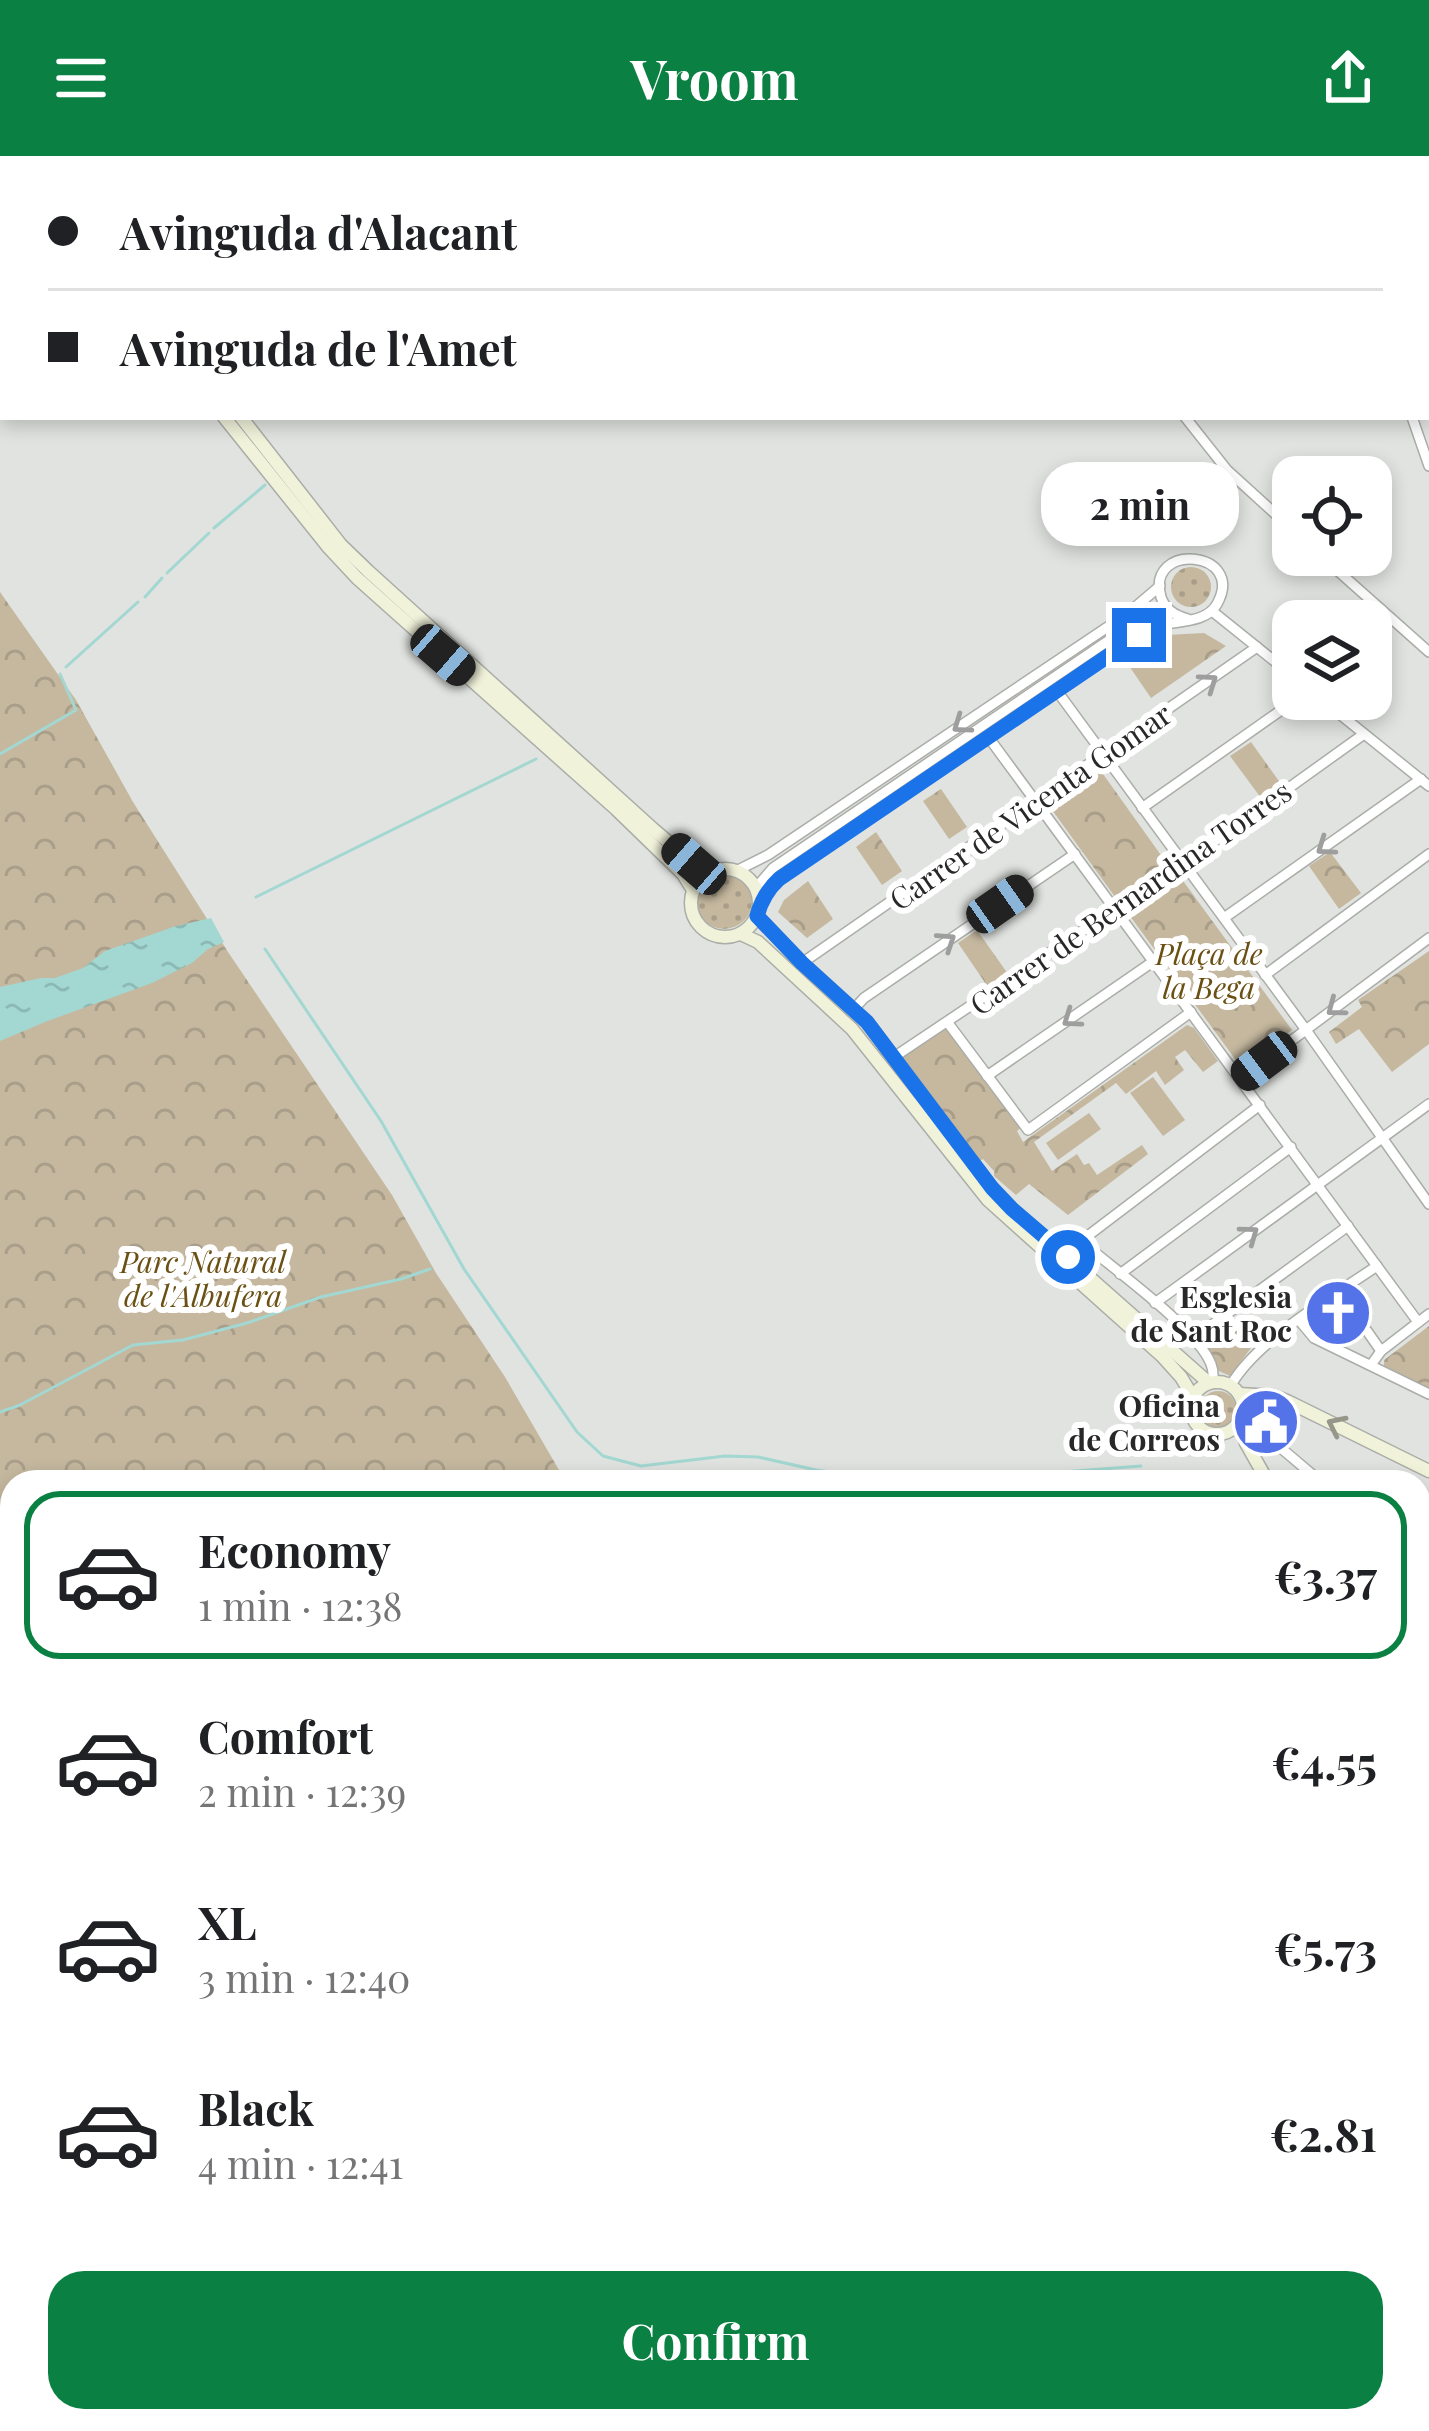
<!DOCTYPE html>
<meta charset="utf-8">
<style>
body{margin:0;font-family:"Playfair Display",serif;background:#f6f6f6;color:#202124;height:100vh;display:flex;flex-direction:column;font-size:45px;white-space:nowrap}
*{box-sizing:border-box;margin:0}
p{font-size:39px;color:#757577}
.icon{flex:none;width:66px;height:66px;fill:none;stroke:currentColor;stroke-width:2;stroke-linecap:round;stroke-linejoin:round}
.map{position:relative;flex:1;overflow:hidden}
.sheet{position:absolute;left:0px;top:1314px;width:1431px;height:963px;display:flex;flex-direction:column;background:#fff;border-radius:36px 36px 0 0;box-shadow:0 6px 18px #0003}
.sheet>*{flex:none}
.banner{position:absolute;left:0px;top:0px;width:1431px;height:264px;box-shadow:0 6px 18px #0003;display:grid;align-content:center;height:264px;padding:0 48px;background:#fff}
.buttons{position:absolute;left:1272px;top:300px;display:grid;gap:24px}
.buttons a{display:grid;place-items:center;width:120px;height:120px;border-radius:24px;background:#fff;box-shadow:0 6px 18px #0003;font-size:60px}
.end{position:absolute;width:54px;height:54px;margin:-27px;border:15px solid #1a73e8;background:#fff;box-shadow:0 0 0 6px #fff}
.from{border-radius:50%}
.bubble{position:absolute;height:84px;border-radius:36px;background:#fff;box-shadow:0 6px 18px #0003;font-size:39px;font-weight:700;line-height:84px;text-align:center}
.car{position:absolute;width:36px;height:72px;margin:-36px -18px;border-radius:15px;box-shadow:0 0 9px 3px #0007;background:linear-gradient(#222 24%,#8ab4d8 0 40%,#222 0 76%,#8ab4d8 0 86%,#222 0)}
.banner b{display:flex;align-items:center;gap:42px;height:114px;font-size:45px}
.banner b+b{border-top:3px solid #e0e0e0}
.banner i{width:30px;height:30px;background:#202124}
ul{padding:21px 0 0;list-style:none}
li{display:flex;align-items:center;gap:36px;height:168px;margin:0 24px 18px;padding:0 24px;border:6px solid transparent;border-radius:36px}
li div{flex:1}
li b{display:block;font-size:45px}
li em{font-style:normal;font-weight:700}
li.active{border-color:#0b8043}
li>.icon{width:108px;height:108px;stroke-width:1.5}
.cta{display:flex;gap:24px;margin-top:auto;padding:24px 48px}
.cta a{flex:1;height:138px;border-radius:36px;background:#0b8043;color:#fff;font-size:48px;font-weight:700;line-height:138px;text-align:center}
header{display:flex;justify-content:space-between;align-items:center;height:156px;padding:0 48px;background:#0b8043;color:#fff;font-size:54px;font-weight:700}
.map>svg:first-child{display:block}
</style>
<header><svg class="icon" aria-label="menu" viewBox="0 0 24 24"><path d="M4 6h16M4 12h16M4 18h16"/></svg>Vroom<svg class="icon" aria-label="share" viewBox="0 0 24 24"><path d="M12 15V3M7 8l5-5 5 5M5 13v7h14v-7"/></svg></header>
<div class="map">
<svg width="1429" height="2275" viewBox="0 0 1429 2275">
<defs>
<pattern id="grass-dots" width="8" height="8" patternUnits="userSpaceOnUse" patternTransform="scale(3)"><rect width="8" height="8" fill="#c5b89f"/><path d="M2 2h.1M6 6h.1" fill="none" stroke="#a99e89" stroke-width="1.8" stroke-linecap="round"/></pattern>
<pattern id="park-crowns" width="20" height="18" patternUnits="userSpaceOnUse" patternTransform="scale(3)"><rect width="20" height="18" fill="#c5b89f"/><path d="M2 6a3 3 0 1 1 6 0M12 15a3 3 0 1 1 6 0" fill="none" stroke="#a99e89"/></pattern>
<pattern id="water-ripples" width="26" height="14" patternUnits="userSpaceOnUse" patternTransform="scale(3)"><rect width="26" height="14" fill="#a3d7d2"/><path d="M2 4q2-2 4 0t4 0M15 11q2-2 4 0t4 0" fill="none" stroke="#8cb9b4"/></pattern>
</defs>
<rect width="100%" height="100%" fill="#e0e3df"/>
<g fill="url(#grass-dots)">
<circle cx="1191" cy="431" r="20"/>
<circle cx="724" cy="745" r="28"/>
<circle cx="1218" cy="1253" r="18"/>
</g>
<g fill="url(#park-crowns)">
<path d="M0,436L76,544L133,646L228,796L392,1039L436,1117L505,1221L566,1326H12V2265H1180L1188,2275H0Z"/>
<path d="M1204,477L1226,490L1151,542L1127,507L1166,479Z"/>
<path d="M1251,586L1281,628L1261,642L1230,600Z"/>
<path d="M1098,611L1168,709L1118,745L1047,647Z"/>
<path d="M941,633L967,671L949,683L923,645Z"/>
<path d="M876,676L902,715L882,729L856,691Z"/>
<path d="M1330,696L1361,737L1339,753L1309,710Z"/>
<path d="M1178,718L1292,874L1241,911L1127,756Z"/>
<path d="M808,725L833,763L807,782L778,756L784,744Z"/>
<path d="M977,774L1008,818L988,831L958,787Z"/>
<path d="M1429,795V888L1392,916L1359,873L1336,888L1329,876L1362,851L1358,844Z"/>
<path d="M948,867L1024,969L1017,975L1023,986L1187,869L1194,872L1218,905L1203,916L1185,894L1175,901L1184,914L1165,929L1156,915L1126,938L1116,927L1034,986L1052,1015L1077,998L1084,1009L1089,1007L1097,1019L1142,989L1148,998L1068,1059L1029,1028L1016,1039L994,1020V1015L983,1003L974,1008L894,901Z"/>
<path d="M1228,1160L1251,1192L1230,1220L1219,1215L1203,1182L1205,1177Z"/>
<path d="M1429,1170V1235L1384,1212V1204Z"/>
</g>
<g fill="#c5b89f">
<path d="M1202,779L1233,822L1211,839L1179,795Z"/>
<path d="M1153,921L1185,964L1163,980L1130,937Z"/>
<path d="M1089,957L1101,973L1058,1004L1046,987Z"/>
</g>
<path fill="url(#water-ripples)" d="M211,762L224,786L208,793L192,807L152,827L45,866L0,885V831L41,822H55L83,812L105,795L176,770Z"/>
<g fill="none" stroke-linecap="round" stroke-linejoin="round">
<g stroke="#a3d7d2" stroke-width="3">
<path d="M214,372L265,329"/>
<path d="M167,417L209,377"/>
<path d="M145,441L162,422"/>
<path d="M66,511L138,446"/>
<path d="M0,598L76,554L60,518"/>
<path d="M256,741L536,603"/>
<path d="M265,793L381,965L464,1113L577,1276L603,1300L641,1310L725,1300L758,1301L816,1314L899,1326"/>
<path d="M0,1256L20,1249L133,1189L183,1184L247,1167L321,1141L401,1123L430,1113"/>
<path d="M929,1326L1141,1310"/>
<path d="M0,1502L12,1497"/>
</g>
<path stroke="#a3d7d2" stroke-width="9" d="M0,1831L12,1829"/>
<g stroke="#aaada8" stroke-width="12">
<g id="street">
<path d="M1015,0L1017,3"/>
<path d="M1318,0L1319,3"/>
<path d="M1185,261L1227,314L1293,374"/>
<path d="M1412,261L1429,310"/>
<path d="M1320,399L1429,496"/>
<path d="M1212,455L1293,520"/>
<path d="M1057,535L1306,874L1429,1048"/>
<path d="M1321,543L1429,630"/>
<path d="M989,582L1418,1166"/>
<path d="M1142,652L1297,543"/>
<path d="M738,714L768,699L1127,458L1160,430"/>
<path d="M758,734L760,727L773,712L1130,470L1147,460L1169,454"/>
<path d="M760,748L770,732L791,715L1149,473C1169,463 1205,470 1217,448C1247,394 1145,385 1161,441C1165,454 1176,460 1188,463"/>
<path d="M1224,762L1421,623"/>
<path d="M802,807L1257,491"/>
<path d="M1265,819L1429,698"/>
<path d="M853,854L864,842L1075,698"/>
<path d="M948,867L1028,974L1191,856"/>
<path d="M894,901L1191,702L1364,578"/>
<path d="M987,920L1154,805"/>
<path d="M1240,923L1429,782"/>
<path d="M1120,1118L1291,991"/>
<path d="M1155,1147L1429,948"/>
<path d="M1299,1164L1314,1182L1429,1238"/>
<path d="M1367,1175L1381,1195"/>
<path d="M1194,1182L1348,1070"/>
<path d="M1371,1209L1381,1195L1429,1158"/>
<path d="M1213,1226C1213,1218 1214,1216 1211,1208C1197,1172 1112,1112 1081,1085L1260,949"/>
<path d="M1231,1229C1257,1184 1333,1140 1377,1110"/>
<path d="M1242,1259L1321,1326"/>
<path d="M1419,1412L1429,1420"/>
<path d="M1419,1469L1429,1454"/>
<path d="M1419,1527L1429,1531"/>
<path d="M1419,1600L1429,1602"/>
<path d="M1419,1682L1429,1681"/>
<path d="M1419,1692L1429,1724"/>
</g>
</g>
<g stroke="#aaada8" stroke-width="15">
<g id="secondary">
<path d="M6,0L8,3"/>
<path d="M23,0L26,3"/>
<path d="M224,261L329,392L357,422L616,653L683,718L693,734"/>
<path d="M241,261L341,389L368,415L653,673L694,708L708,716"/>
<circle cx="725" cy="747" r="34"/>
<path d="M757,760L802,807L867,866L992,1032L1012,1053L1209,1227"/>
<path d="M741,778L758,786L852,873L988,1044L1162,1200L1181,1221L1193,1241"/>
<circle cx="1217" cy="1252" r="26"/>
<path d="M1239,1238L1274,1240L1287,1245L1429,1315"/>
<path d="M1239,1266L1246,1287L1268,1326"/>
<path d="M1419,1739L1429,1768"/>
<path d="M1419,1772L1429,1802"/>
</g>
</g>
<use href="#street" stroke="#fff" stroke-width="9"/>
<use href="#secondary" stroke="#f1f2da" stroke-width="12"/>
</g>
<defs><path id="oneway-chevron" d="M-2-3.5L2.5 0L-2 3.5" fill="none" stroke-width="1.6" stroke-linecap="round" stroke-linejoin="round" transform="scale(3)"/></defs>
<g stroke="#9e9e9e">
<use href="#oneway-chevron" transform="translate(1209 526) rotate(-35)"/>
<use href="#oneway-chevron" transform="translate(961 569) rotate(145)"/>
<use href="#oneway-chevron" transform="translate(1325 691) rotate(145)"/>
<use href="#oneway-chevron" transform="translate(947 785) rotate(-34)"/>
<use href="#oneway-chevron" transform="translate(1335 852) rotate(143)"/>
<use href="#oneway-chevron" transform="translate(1071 863) rotate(145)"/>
<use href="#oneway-chevron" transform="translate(1250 1078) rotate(-36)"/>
</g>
<use stroke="#969789" href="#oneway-chevron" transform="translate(1336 1269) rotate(-154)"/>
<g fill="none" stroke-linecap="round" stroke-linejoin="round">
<path stroke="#1a73e8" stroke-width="15" d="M1068,1101L1012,1053L992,1032L867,866L802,807L757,760C761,745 767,734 779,723L1139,479"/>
</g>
<defs>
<g id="church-disc" transform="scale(3.45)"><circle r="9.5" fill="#5573e8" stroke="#fff"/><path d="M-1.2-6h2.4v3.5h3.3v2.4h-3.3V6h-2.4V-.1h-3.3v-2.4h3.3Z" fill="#fff"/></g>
<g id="civic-disc" transform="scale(3.45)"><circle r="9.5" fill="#5573e8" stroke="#fff"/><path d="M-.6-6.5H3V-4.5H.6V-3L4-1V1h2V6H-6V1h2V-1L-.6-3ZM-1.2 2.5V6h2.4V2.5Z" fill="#fff"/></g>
</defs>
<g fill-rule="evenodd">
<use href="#church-disc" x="1338" y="1157"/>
<use href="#civic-disc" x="1266" y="1266"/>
</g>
<g text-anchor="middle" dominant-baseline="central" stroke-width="12" stroke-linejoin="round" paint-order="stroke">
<g font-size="30" fill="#272827" stroke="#fff">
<text transform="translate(1030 650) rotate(-35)">Carrer de Vicenta Gomar</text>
<text transform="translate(1130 741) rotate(-35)">Carrer de Bernardina Torres</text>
</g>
<g font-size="30" font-style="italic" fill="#6b5013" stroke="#fff">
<text x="1209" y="797">Plaça de<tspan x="1209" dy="34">la Bega</tspan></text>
<text x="203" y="1105">Parc Natural<tspan x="203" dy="34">de l'Albufera</tspan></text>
</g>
<g font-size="30" font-weight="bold" fill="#272827" stroke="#fff" text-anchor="end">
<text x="1292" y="1140">Esglesia<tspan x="1292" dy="34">de Sant Roc</tspan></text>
<text x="1220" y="1249">Oficina<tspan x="1220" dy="34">de Correos</tspan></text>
</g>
</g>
</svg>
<div class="buttons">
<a><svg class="icon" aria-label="locate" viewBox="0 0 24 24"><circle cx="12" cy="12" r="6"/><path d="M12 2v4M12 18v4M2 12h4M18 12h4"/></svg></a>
<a><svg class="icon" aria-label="layers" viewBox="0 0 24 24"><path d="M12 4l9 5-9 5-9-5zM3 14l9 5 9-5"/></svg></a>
</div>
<i class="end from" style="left:1068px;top:1101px"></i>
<i class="end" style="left:1139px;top:479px"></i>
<div class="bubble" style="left:1041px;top:306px;width:198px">2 min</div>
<i class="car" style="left:443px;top:499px;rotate:131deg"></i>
<i class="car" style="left:694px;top:708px;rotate:311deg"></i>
<i class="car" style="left:1000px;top:748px;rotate:55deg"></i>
<i class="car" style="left:1264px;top:905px;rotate:233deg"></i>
<div class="banner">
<b><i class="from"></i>Avinguda d'Alacant</b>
<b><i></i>Avinguda de l'Amet</b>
</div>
<section class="sheet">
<ul>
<li class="active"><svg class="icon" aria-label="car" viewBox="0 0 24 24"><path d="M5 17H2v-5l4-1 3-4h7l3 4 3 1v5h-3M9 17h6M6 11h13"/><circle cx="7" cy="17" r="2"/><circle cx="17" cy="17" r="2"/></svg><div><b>Economy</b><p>1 min · 12:38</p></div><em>€3.37</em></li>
<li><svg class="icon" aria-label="car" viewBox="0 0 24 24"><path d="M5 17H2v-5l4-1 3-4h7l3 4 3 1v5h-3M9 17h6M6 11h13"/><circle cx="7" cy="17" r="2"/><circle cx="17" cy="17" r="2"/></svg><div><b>Comfort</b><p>2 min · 12:39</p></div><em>€4.55</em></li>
<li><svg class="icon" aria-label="car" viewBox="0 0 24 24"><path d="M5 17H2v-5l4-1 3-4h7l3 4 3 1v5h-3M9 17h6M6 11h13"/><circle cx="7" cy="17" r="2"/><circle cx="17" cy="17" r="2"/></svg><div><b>XL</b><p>3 min · 12:40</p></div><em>€5.73</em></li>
<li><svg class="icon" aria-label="car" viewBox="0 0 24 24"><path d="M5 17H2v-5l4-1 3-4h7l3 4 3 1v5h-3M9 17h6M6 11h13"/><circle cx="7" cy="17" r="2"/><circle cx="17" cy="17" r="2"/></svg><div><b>Black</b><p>4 min · 12:41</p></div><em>€2.81</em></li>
</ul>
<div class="cta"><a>Confirm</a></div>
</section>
</div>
